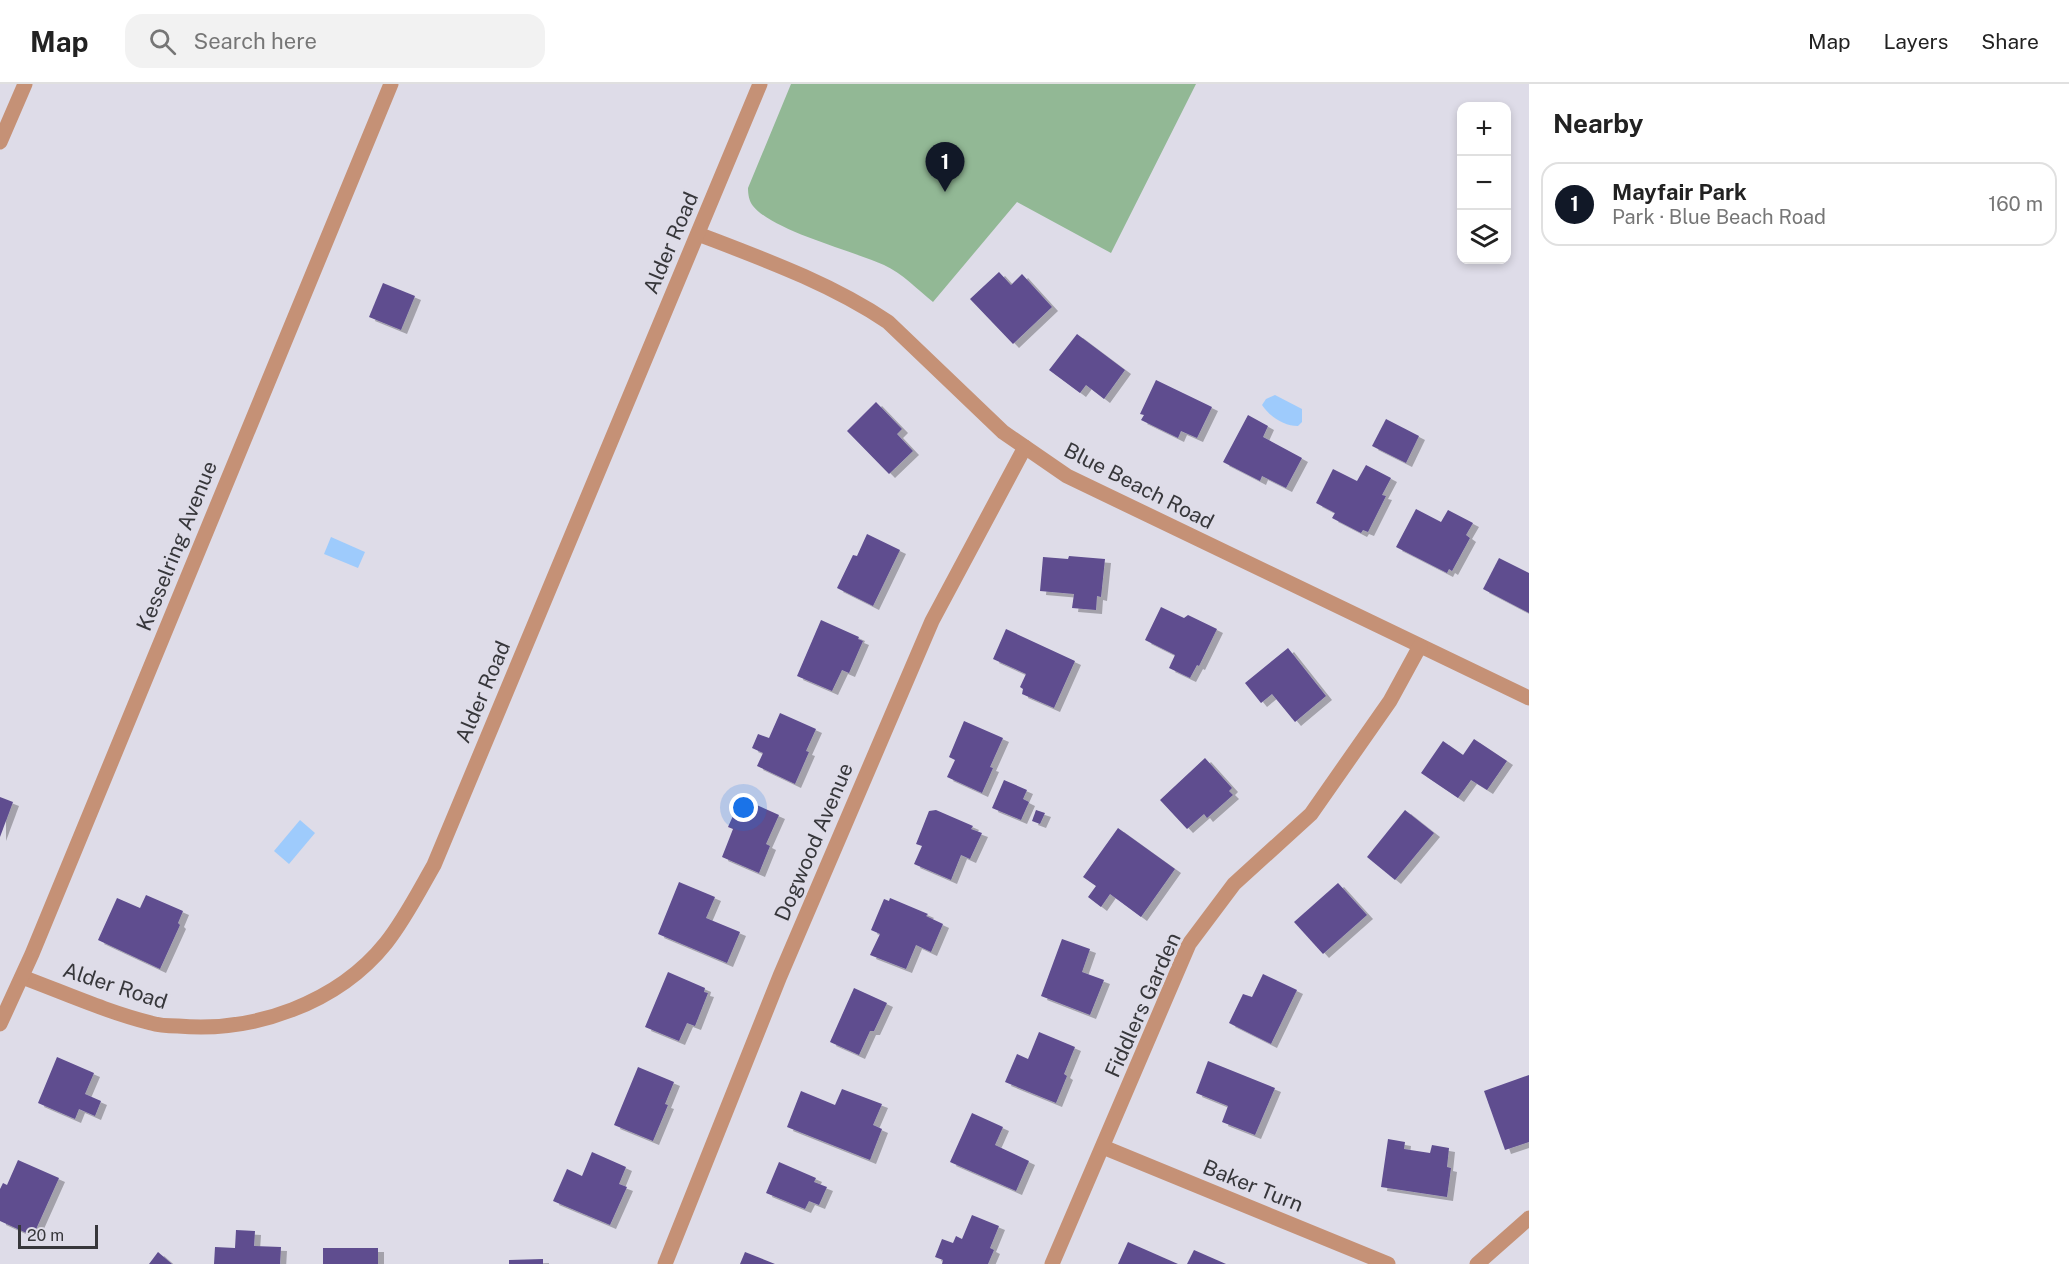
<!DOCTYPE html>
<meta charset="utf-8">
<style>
:root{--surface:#fff;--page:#f2f2f2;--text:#222;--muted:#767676;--line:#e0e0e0;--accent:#111827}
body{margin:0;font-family:"Public Sans",sans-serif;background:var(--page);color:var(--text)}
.controls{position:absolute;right:18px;top:18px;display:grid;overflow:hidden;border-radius:12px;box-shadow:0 3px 9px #0003}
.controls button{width:54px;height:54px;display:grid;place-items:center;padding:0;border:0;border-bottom:2px solid var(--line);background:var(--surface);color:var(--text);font:30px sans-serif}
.scale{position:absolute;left:18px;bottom:15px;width:80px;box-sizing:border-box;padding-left:6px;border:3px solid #37373b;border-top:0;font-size:16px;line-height:21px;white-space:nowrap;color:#37373b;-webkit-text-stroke:4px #dedce8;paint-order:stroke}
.you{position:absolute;left:744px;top:724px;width:21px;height:21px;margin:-15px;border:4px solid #fff;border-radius:50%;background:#1a73e8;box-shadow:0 0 0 9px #1a73e833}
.badge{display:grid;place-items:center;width:39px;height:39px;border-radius:50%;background:var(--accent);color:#fff;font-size:20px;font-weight:700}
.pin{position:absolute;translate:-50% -50px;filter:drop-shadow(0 2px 3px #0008)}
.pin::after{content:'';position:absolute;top:32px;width:21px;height:18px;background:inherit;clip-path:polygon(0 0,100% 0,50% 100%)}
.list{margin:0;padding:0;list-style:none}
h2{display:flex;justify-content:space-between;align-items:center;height:78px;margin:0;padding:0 24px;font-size:26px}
h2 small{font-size:20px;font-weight:400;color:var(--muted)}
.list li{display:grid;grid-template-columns:39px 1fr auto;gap:18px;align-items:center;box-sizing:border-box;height:84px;margin:0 12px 12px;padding:0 12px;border:2px solid var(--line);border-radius:18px}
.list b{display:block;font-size:22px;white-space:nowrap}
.list p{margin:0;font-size:20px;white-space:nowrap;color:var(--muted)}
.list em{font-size:20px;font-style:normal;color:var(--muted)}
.icon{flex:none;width:33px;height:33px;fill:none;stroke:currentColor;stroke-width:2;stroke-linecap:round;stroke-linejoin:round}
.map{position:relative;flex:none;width:1529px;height:1180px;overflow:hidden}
header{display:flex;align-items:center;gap:36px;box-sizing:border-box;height:84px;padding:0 30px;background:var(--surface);border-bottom:2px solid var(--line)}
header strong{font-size:28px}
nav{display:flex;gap:33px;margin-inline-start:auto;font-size:21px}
.search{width:420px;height:54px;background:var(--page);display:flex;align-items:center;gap:15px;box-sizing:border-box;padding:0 21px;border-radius:18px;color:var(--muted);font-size:22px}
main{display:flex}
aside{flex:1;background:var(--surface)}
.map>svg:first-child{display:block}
</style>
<header>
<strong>Map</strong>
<div class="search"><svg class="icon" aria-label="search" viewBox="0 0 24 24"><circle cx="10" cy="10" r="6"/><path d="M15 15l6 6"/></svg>Search here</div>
<nav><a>Map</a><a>Layers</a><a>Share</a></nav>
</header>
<main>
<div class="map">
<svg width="1529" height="1180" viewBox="0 0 1529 1180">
<defs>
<filter id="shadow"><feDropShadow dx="6" dy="4" stdDeviation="0" flood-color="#0004"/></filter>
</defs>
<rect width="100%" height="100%" fill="#dedce8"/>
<!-- green -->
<path fill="#92b895" d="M791 0H1196L1111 169 1017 118 933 218C918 206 902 189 884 181 853 167 773 147 753 122 749 117 748 110 748 104Z"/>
<!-- water -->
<g fill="#9ecbfc">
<path d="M1275 311 1302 325V338L1298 342C1284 342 1270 333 1262 321L1266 315Z"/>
<path d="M331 453 365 468 358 484 324 470Z"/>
<path d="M300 736 315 749 289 780 274 767Z"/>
</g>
<!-- building -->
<g fill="#5e4d8f" filter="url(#shadow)">
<path d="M999 188 1011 201 1022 190 1052 223 1013 260 970 215Z"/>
<path d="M383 199 415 212 401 246 369 233Z"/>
<path d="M1077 250 1125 286 1104 315 1086 301 1080 309 1049 286Z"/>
<path d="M1156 296 1212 323 1197 354 1181 347 1178 354 1141 336 1144 331 1140 330Z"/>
<path d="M876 318 902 345 897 350 913 367 889 390 847 347Z"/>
<path d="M1248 331 1268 342 1263 353 1302 374 1286 404 1262 392 1260 397 1223 378Z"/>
<path d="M1386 335 1419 352 1406 379 1372 362Z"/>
<path d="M1366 381 1391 394 1382 411 1386 412 1368 448 1363 446 1361 449 1332 434 1335 429 1316 419 1333 385 1357 397Z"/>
<path d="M1416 425 1441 438 1448 426 1473 439 1466 451 1470 454 1452 487 1449 485 1447 489 1396 463Z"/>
<path d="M867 450 900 466 873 522 837 504 853 471 857 472Z"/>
<path d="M1069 472 1105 475 1101 513 1097 512 1096 526 1072 524 1074 510 1040 507 1043 473 1068 475Z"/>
<path d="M1499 474 1529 489V529L1483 505Z"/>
<path d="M1161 523 1184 534 1188 531 1217 545 1199 582 1197 581 1190 594 1169 584 1175 571 1145 556Z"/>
<path d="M821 536 859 553 858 555 863 557 849 589 842 586 832 607 797 592Z"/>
<path d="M1006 545 1075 577 1054 624 1022 610 1023 605 1020 603 1026 590 993 575Z"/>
<path d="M1288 564 1326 612 1295 638 1272 610 1261 619 1245 599Z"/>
<path d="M780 629 816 645 806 667 809 668 795 700 757 682 763 669 752 664 758 650 769 654Z"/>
<path d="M964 637 1003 654 990 683 993 684 982 709 947 693 955 676 949 673Z"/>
<path d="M1474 655 1507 677 1487 706 1471 696 1458 714 1421 689 1443 657 1463 671Z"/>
<path d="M1205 674 1232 704 1229 707 1233 711 1207 734 1204 730 1187 745 1160 716Z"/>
<path d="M1004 696 1027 706 1023 715 1029 718 1021 736 992 724Z"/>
<path d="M0 713 13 718 0 753Z"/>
<path d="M741 714 779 731 766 760 770 762 759 789 722 773 733 745 728 743Z"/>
<path d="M936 726 973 742 971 745 982 749 970 775 961 771 951 796 914 780 922 762 916 760 929 727Z"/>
<path d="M1036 726 1045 729 1040 740 1032 737Z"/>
<path d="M1405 726 1434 749 1395 796 1367 773Z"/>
<path d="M1118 744 1175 785 1141 833 1110 810 1101 823 1088 813 1096 802 1083 793Z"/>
<path d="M679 798 715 813 706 834 740 848 727 879 658 850Z"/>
<path d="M1338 799 1367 831 1323 870 1294 838Z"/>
<path d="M146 811 183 827 178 839 180 841 160 885 98 856 117 814 140 824Z"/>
<path d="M890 814 928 830 926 832 943 840 931 868 916 861 906 885 870 871 880 850 871 846 884 815 889 817Z"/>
<path d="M1062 855 1090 865 1082 888 1104 896 1090 931 1041 912Z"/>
<path d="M668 888 705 904 704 908 708 909 695 942 687 939 679 957 645 943Z"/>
<path d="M1263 890 1297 906 1271 960 1229 939 1243 910 1252 913Z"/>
<path d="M854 904 887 919 874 947H870L859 971 830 958Z"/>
<path d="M1039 948 1075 963 1064 990 1067 992 1056 1019 1005 998 1017 970 1028 975Z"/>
<path d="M57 973 94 989 85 1010 101 1017 95 1032 79 1025 75 1035 38 1019Z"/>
<path d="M1208 977 1275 1004 1255 1051 1222 1038 1228 1022 1196 1009Z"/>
<path d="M638 983 674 998 665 1020 668 1021 653 1057 614 1041Z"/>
<path d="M1529 991V1058L1505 1066 1484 1007Z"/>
<path d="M842 1005 882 1020 873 1041 882 1045 870 1076 787 1043 801 1007 835 1021Z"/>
<path d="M972 1029 1003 1043 995 1061 1029 1077 1016 1107 950 1078Z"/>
<path d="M1388 1055 1405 1058 1404 1065 1430 1069 1432 1061 1449 1064 1447 1083 1451 1084 1447 1113 1381 1103Z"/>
<path d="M592 1068 626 1083 619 1100 627 1103 610 1141 553 1117 567 1085 582 1092Z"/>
<path d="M18 1076 59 1094 33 1152 0 1137V1105L3 1099 7 1101Z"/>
<path d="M779 1078 816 1094 814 1098 827 1103 819 1121 809 1117 805 1125 766 1109Z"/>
<path d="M972 1131 999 1142 990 1164 994 1166 988 1180H942L943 1176 935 1173 942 1155 953 1159 956 1152 962 1155Z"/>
<path d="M236 1146 255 1147 254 1162 281 1163 280 1180H214L215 1163 235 1164Z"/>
<path d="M1128 1158 1178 1180H1118Z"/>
<rect x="323" y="1164" width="55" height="16"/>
<path d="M1194 1166 1226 1180H1187Z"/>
<path d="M158 1168 172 1180H149Z"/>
<path d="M745 1168 775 1180H740Z"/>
<path d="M543 1175V1180H509V1176Z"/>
</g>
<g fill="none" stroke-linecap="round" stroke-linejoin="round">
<!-- minor -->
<g stroke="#c59176" stroke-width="15">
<path d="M0 58 25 0"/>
<path d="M698 150C763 175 830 199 888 238L1003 348 1067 392 1529 614"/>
<path d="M22 893C65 909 107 928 151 939 160 942 169 942 178 942 254 949 338 919 386 859 405 835 419 807 434 781L760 0"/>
<path d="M0 940 32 870 391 0"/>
<path d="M1103 1063 1388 1180"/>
<path d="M665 1180 780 892 932 537 1025 363"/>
<path d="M1052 1180 1189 860 1234 800 1311 730 1390 617 1420 562"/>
<path d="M1477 1180 1529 1134"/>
</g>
</g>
<g text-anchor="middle" stroke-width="6" stroke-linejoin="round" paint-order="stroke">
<!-- street labels -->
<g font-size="21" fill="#37373b" stroke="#dedce8">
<text transform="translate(671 159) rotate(-67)" y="7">Alder Road</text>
<text transform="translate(1139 402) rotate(27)" y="7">Blue Beach Road</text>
<text transform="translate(177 462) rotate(-68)" y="7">Kesselring Avenue</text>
<text transform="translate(483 608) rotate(-67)" y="7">Alder Road</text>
<text transform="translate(814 758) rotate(-67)" y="7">Dogwood Avenue</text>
<text transform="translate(115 902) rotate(18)" y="7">Alder Road</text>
<text transform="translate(1143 921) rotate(-66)" y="7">Fiddlers Garden</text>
<text transform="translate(1253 1102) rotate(22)" y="7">Baker Turn</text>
</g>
</g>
</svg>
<div class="controls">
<button>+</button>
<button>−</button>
<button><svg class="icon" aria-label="layers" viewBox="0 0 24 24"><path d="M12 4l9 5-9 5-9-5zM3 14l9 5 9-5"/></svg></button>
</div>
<div class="scale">20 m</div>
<div class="you"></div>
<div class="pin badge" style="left:945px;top:108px">1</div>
</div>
<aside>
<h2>Nearby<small></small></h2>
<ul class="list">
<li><span class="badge">1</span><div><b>Mayfair Park</b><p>Park · Blue Beach Road</p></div><em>160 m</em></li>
</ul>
</aside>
</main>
